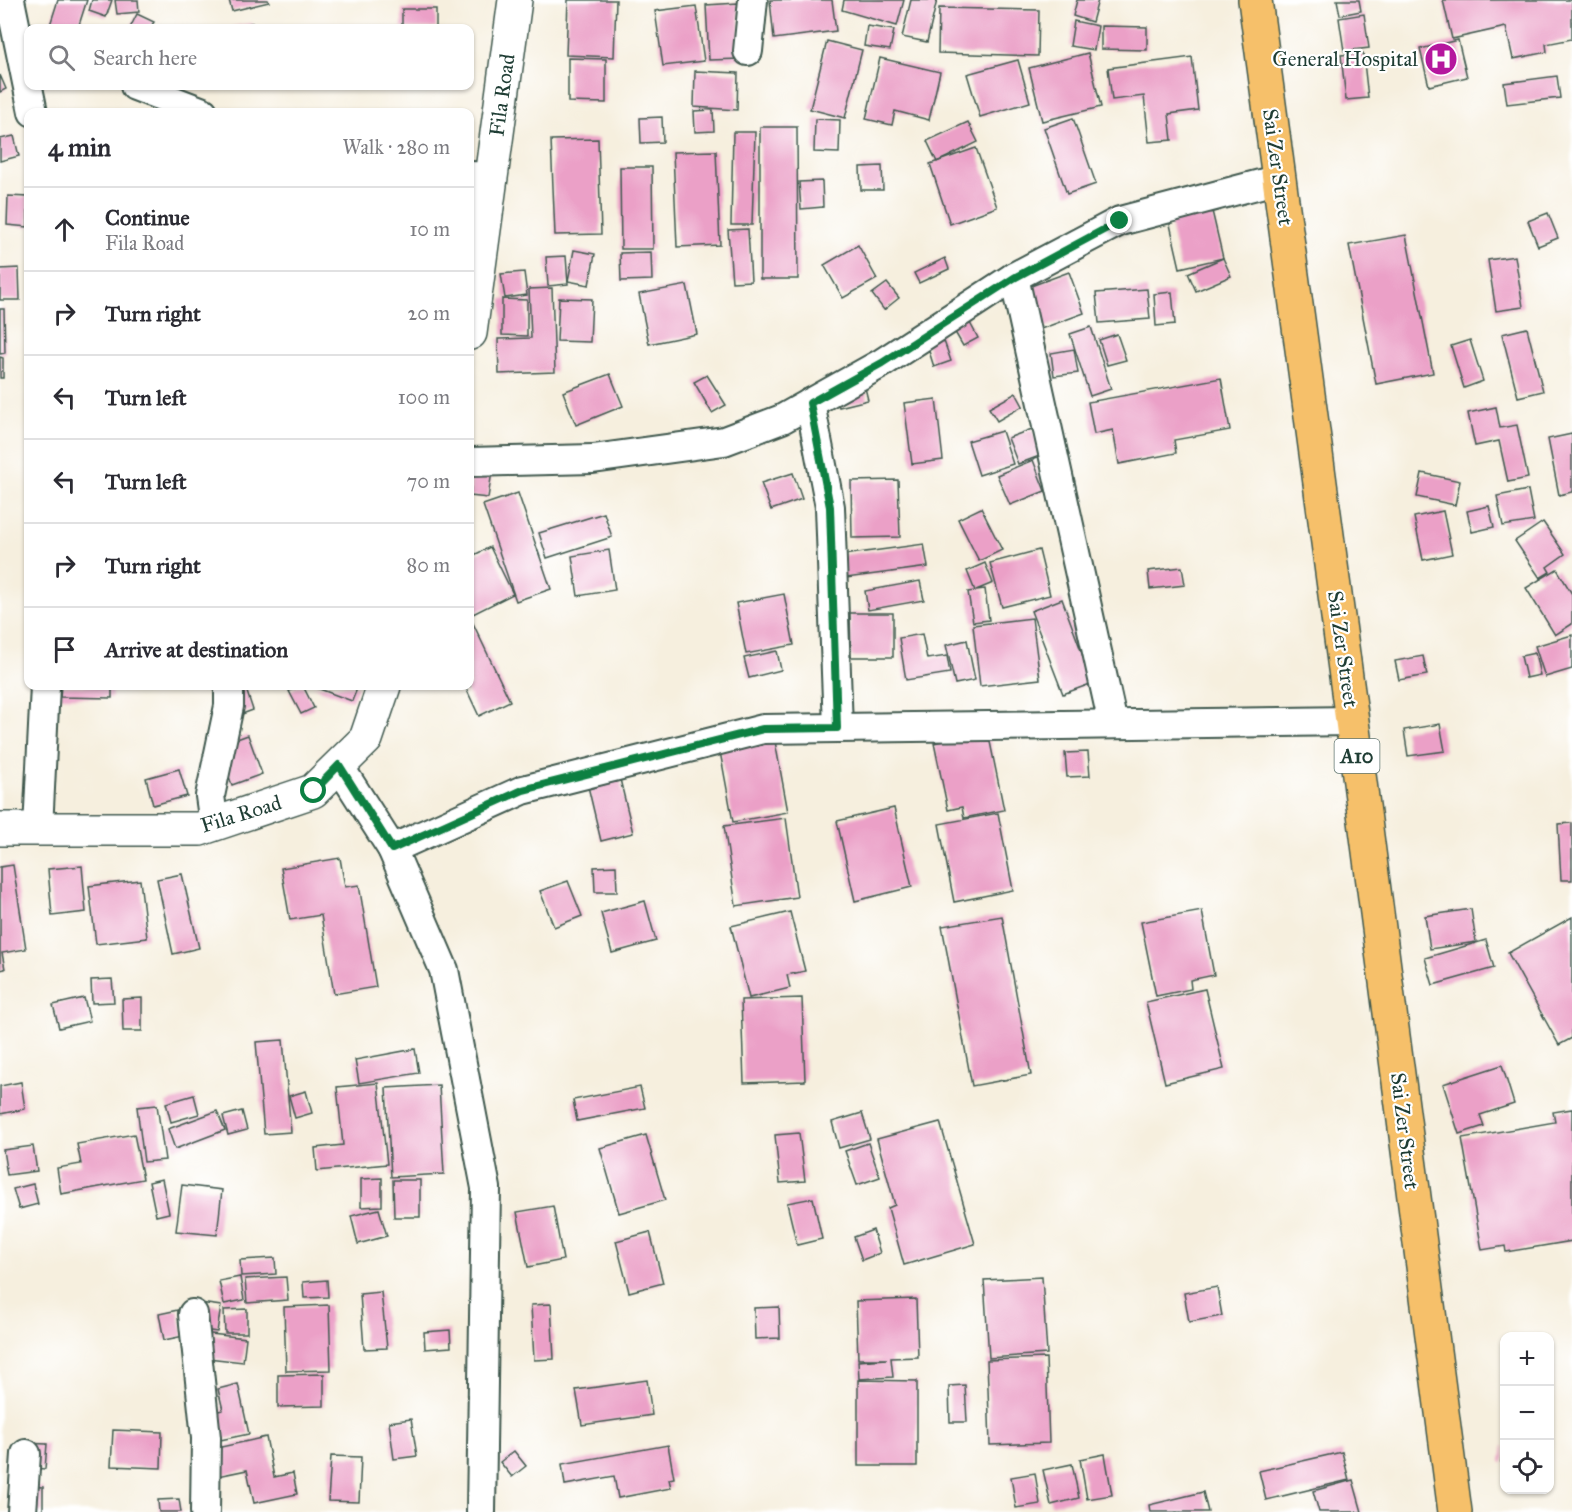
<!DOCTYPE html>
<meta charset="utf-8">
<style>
:root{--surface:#fff;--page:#f7f7f7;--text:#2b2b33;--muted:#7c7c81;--line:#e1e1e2}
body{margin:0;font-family:"IM FELL Great Primer",serif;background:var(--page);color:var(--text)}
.controls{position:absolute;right:18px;bottom:18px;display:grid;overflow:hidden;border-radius:12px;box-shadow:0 2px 4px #0004}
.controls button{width:54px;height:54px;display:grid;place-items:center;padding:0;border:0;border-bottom:2px solid var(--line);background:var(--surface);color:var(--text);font:30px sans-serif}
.stop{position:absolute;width:18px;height:18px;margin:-14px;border:4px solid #0b8043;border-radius:50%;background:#fff}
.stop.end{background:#0b8043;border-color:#fff;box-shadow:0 2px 6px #0008}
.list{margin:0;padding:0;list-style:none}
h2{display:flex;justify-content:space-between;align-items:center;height:78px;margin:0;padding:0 24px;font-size:26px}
h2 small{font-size:20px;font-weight:400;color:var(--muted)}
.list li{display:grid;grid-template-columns:39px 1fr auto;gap:18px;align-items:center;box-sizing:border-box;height:84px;padding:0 24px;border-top:2px solid var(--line)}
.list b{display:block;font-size:22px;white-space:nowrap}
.list p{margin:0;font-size:20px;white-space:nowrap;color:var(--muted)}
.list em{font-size:20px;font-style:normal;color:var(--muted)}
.icon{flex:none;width:33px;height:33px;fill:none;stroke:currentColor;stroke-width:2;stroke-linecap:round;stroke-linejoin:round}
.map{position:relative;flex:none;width:1572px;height:1512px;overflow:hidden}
.search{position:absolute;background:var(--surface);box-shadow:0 2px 4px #0004;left:24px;top:24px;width:450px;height:66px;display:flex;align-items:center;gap:15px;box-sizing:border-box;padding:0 21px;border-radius:12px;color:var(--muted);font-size:22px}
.panel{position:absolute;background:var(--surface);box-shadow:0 2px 4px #0004;left:24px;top:108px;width:450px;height:582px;border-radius:12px}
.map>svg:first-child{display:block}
</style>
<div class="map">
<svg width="1572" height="1512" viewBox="0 0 1572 1512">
<rect width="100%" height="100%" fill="#fff"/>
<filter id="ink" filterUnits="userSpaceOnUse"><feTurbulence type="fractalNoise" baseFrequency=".0167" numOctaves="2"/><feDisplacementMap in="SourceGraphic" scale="12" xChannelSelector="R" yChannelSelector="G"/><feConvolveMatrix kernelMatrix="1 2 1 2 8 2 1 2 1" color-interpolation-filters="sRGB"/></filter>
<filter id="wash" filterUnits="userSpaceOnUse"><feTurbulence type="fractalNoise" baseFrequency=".008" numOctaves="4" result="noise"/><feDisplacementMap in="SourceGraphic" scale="24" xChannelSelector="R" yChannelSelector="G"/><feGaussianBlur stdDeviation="1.35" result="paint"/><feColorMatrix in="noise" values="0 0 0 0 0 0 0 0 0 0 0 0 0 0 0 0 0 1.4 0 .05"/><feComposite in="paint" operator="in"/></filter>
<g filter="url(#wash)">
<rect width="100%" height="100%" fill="#f6efde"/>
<g id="blocks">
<!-- building -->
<g fill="#eba0c7">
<path d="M58 0H87L78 28H60L50 25Z"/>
<path d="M92 0H112L106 17 89 11Z"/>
<path d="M115 0H138L139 12 117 14Z"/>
<path d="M229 0H268L269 2 232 11Z"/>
<path d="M568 0H616L614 57 566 55Z"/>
<path d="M770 0H832L836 31 774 39Z"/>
<path d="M844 0H904L897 26 842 10Z"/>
<path d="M911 0H937L927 42 902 37Z"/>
<path d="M1077 0H1098L1092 22 1073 16Z"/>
<path d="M1337 0H1359L1361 11 1340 15Z"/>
<path d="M1443 0H1572V39L1546 44 1547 52 1513 59 1506 27 1452 39Z"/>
<path d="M738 3 741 59 709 60 706 5Z"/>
<path d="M696 6 704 61 663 66 655 11Z"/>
<path d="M939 8 1039 10 1038 56 938 53Z"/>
<rect x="402" y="9" width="34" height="19"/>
<path d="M137 14 154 22 150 28H130Z"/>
<path d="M1364 14 1369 48 1344 51 1339 18Z"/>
<path d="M1074 21 1098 26 1094 50 1070 46Z"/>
<path d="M252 23 253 28H232V27Z"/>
<path d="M867 26 894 30 890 50 864 46Z"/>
<path d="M1101 26 1147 27V50L1101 49Z"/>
<path d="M1458 40 1467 77 1429 86 1420 49Z"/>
<path d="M827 41 862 50 845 118 810 109Z"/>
<path d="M1088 53 1101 107 1042 121 1029 68Z"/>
<path d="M1363 53 1368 98 1346 100 1341 55Z"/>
<path d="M1192 57 1198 110 1169 114 1172 140 1149 142 1144 96 1112 100 1108 68Z"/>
<path d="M568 58 606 59V103L568 102Z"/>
<path d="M880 58 940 72 929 120 895 111 892 125 866 119Z"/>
<path d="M1018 60 1030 102 980 117 967 74Z"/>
<path d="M695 71 738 73 737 110 694 107Z"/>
<path d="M0 75 6 89 0 92Z"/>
<path d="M1557 76 1560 98 1507 104 1504 83Z"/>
<path d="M713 110 714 131 695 132 694 111Z"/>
<path d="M662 117 663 142 641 143 640 118Z"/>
<path d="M1073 118 1096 184 1067 194 1044 128Z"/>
<path d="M815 119 840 120 839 153 814 152Z"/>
<path d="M968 122 978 142 937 162 927 141Z"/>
<path d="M760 127H797L798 279H760Z"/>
<path d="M733 132H755L752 225H731Z"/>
<path d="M14 136 19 156 0 161V139Z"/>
<path d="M598 139 601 234 555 235 551 140Z"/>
<path d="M976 148 997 207 950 224 930 164Z"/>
<path d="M716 151 720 245 677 247 673 152Z"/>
<path d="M882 166 883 190H861L860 167Z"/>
<path d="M620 167H652L653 249H621Z"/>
<path d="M822 181 823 207 801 209 799 182Z"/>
<path d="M8 196 28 197V227L7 225Z"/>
<path d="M1209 198 1223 258 1180 268 1166 207Z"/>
<path d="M1548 213 1558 238 1538 246 1528 221Z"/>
<path d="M748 229 751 281 732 282 728 230Z"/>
<path d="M1406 235 1433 373 1376 384 1349 245Z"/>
<path d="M858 245 877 279 843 298 824 265Z"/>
<path d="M574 250 595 254 589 285 568 281Z"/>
<path d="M651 252 652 280 621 281 620 253Z"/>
<path d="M566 256 568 284 548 286 546 257Z"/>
<path d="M1515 256 1523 307 1496 311 1488 260Z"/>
<path d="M945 258 949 269 919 283 914 273Z"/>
<path d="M1223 258 1231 276 1196 291 1188 273Z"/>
<path d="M19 268 20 300H0V269Z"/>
<path d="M524 272 527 295 505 298 501 274Z"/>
<path d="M1069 272 1084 313 1038 330 1023 289Z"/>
<path d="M887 283 899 298 884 310 872 294Z"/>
<path d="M687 285 697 334 649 344 639 294Z"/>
<path d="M552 288 555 372 499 374 498 339 531 338 529 289Z"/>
<path d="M1147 289 1150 319 1099 323 1096 293Z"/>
<path d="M1172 292 1175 324 1156 326 1154 294Z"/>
<path d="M559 298 592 299 590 342 557 341Z"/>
<path d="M502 299 527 300V336L502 335Z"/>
<path d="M961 306 978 338 963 346 945 315Z"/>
<path d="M0 309H4L5 353 0 354Z"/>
<path d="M938 324 951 361 934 367 922 329Z"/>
<path d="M1091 327 1111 389 1090 396 1070 334Z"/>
<path d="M1527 328 1543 391 1518 397 1502 334Z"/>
<path d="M1117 334 1126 360 1107 365 1099 340Z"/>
<path d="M1470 340 1483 381 1464 388 1451 346Z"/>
<path d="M1074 349 1078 373 1054 376 1051 353Z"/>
<path d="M0 357 3 358V378H0Z"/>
<path d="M861 371 868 400 839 407 831 378Z"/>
<path d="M610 374 623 406 576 425 563 392Z"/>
<path d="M707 375 726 405 712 413 694 382Z"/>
<path d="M1221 378 1230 430 1174 440 1176 453 1119 464 1113 430 1094 434 1088 402Z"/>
<path d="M1016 393 1023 406 997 421 989 408Z"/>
<path d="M936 399 943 460 912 464 904 403Z"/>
<path d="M1496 407 1500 428 1517 425 1528 478 1508 482 1499 441 1475 446 1468 413Z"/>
<path d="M1032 429 1042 455 1018 464 1008 438Z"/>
<path d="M1002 431 1013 464 979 475 968 441Z"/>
<path d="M1572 434V492L1559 495 1548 439Z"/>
<path d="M473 455 494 458 488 498 470 496Z"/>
<path d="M1033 460 1045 491 1010 505 997 475Z"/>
<path d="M793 473 802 499 771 510 761 483Z"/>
<path d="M1422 473 1460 481 1455 505 1417 497Z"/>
<path d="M898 480 900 537 852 538 851 481Z"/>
<path d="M1528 490 1534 521 1503 526 1497 496Z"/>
<path d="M518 493 551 589 516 601 483 505Z"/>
<path d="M1489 506 1494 527 1472 532 1467 511Z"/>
<path d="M981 508 1002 550 979 561 958 519Z"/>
<path d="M1443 511 1452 554 1423 560 1414 517Z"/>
<path d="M604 513 612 537 547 558 539 533Z"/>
<path d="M1543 522 1565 554 1547 567 1550 572 1540 578 1515 541Z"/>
<path d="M924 544 928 567 839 579 836 556Z"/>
<path d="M490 547 513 594 473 614 470 607V557Z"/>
<path d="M609 550 615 590 578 596 572 556Z"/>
<path d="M1039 550 1050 595 1002 607 990 563Z"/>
<path d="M985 563 993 583 976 590 985 589 989 620 973 622 968 592 975 591 967 571Z"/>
<path d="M1182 567 1185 585 1150 589 1148 571Z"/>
<path d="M1557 569 1572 594V624L1555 635 1526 588Z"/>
<path d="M920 581 924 600 868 610 865 591Z"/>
<path d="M784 594 794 645 746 654 736 603Z"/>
<path d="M1062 599 1093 683 1063 694 1031 611Z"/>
<path d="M850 613H893V657H851Z"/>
<path d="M470 617 510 701 479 716 465 686H470Z"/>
<path d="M1032 618 1040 679 980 686 973 625Z"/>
<path d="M922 634 927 659 947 656 950 673 906 680 899 638Z"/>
<path d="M1572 635V669L1545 677 1535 646Z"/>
<path d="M967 640 975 680 955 684 946 645Z"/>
<path d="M777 651 781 670 749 678 744 658Z"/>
<path d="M1535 653 1540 675 1526 678 1521 656Z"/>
<path d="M1423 656 1427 675 1399 680 1395 661Z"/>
<path d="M61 686H112V698L60 697Z"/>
<path d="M223 686H245L253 710 234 717Z"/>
<path d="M300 686H303L314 708 301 714 289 691Z"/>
<path d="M315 686H358L352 701 314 687Z"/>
<path d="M1440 724 1445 751 1408 756 1404 730Z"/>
<path d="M988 732 1004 810 964 818 962 807 948 810 934 743Z"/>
<path d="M248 735 262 774 232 785 218 746Z"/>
<path d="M774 736 788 812 733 822 719 746Z"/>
<path d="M1088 752 1090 776 1067 777 1065 753Z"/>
<path d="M179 769 187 796 153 805 146 778Z"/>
<path d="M619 775 633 833 601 841 587 782Z"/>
<path d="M894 808 912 887 855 901 837 821Z"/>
<path d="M998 813 1013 890 954 902 939 824Z"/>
<path d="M786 818 797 897 736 906 724 826Z"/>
<path d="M1572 823V880H1561L1558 824Z"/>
<path d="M340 858 345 887 359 885 376 987 334 994 321 915 290 920 281 868Z"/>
<path d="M13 865 26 949 2 953 5 969 0 970V867Z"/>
<path d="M82 866 86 912 52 916 48 869Z"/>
<path d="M616 866 617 892H595L594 867Z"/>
<path d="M182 874 199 948 173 954 157 879Z"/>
<path d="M140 880 147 938 96 944 89 886Z"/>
<path d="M568 881 582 916 554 927 540 891Z"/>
<path d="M645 901 656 941 612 953 601 913Z"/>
<path d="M1471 909 1476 942 1430 949 1425 916Z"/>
<path d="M1202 911 1214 975 1190 980 1191 989 1156 996 1141 922Z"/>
<path d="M790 912 805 971 787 975 790 988 749 998 731 926Z"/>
<path d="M1002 916 1031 1075 972 1086 942 926Z"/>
<path d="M1572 917V1038L1559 1045 1508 953Z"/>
<path d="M1486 940 1494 968 1433 985 1425 958Z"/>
<path d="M112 979 114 1002 92 1003 91 980Z"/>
<path d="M1205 989 1224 1069 1165 1083 1146 1002Z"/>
<path d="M84 998 90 1021 59 1028 53 1005Z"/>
<path d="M142 998V1031H123L122 999Z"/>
<path d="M802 998 805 1081 744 1083 741 1000Z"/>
<path d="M283 1040 291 1132 264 1134 256 1042Z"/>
<path d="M415 1049 419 1073 359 1083 355 1060Z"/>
<path d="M1502 1065 1514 1104 1480 1115 1484 1126 1459 1134 1443 1084Z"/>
<path d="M21 1082 25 1109 0 1114V1086Z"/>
<path d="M378 1083 387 1164 317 1171 315 1148 343 1145 337 1087Z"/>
<path d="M439 1085 444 1174 391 1177 386 1088Z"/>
<path d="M640 1087 645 1108 577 1121 573 1100Z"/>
<path d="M306 1091 312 1113 295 1118 289 1096Z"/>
<path d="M194 1095 199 1114 171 1122 166 1103Z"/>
<path d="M157 1105 165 1160 144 1162 137 1107Z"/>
<path d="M1572 1109V1241L1506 1252 1505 1246 1482 1250 1462 1138 1555 1122 1553 1112Z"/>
<path d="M217 1111 225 1130 175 1149 168 1129Z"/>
<path d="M242 1111 247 1130 228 1135 223 1116Z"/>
<path d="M862 1113 870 1139 839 1148 832 1122Z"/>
<path d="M940 1122 975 1244 904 1265 888 1208 895 1205 877 1139Z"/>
<path d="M799 1133 805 1181 780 1183 775 1135Z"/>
<path d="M134 1134 143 1179 61 1194 57 1168 81 1164 77 1144Z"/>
<path d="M646 1135 665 1200 619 1213 600 1148Z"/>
<path d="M868 1143 880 1177 857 1185 845 1151Z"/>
<path d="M33 1146 37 1171 7 1175 3 1150Z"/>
<path d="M382 1178V1206L361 1207V1179Z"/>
<path d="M162 1179 169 1213 156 1216 149 1182Z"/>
<path d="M393 1180H420V1217H394Z"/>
<path d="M33 1184 38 1204 19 1209 13 1189Z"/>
<path d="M182 1185 222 1190 217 1235 176 1231Z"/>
<path d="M813 1198 822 1239 797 1245 787 1203Z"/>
<path d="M553 1206 563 1260 528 1267 517 1212Z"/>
<path d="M379 1209 387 1236 358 1244 351 1216Z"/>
<path d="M873 1230 880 1253 862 1260 854 1237Z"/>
<path d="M650 1232 663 1283 629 1292 616 1241Z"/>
<path d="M275 1258 276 1274 241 1276 240 1260Z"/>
<path d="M240 1277 244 1300 224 1304 219 1281Z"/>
<path d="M286 1277 288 1300 247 1303 245 1279Z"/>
<path d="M1042 1277 1047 1354 989 1358 984 1280Z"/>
<path d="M327 1280 328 1297 304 1298 303 1282Z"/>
<path d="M1217 1287 1222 1316 1189 1322 1184 1293Z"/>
<path d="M381 1292 387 1348 364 1349 360 1294Z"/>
<path d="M916 1299 918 1357 891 1358 893 1377 859 1379 858 1361 887 1359H858L856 1301Z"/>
<path d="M200 1303 221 1306 217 1332 197 1329Z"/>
<path d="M551 1304 554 1359 534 1360 531 1305Z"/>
<path d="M329 1305 331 1370 286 1371 284 1307Z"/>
<path d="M779 1307 780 1338 755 1339 754 1308Z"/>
<path d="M247 1309V1333H225L224 1310Z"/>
<path d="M178 1310 184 1336 164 1340 159 1314Z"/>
<path d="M450 1330 451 1347 425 1349 424 1332Z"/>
<path d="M202 1333 246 1338 243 1362 199 1357Z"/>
<path d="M1046 1358 1049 1443 990 1445 987 1360Z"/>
<path d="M324 1374V1406L278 1407V1375Z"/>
<path d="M647 1380 652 1415 582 1425 576 1390Z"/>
<path d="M858 1380 917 1381V1466H858Z"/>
<path d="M238 1384 249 1434 206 1443 200 1415 223 1410 218 1389Z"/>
<path d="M965 1385 967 1422H950L949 1386Z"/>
<path d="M411 1419 417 1456 394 1459 389 1422Z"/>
<path d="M113 1430 162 1432 161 1468 111 1466Z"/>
<path d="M266 1437 274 1477 293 1473 297 1494 254 1503 247 1470 208 1478 203 1451Z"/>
<path d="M22 1443 47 1444 45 1469 21 1467Z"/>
<path d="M668 1445 674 1478 669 1479 671 1488 618 1498 614 1476 565 1485 562 1464Z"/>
<path d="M1503 1446H1504V1463L1501 1462Z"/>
<path d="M514 1451 526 1466 512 1477 500 1462Z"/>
<path d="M1342 1452 1349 1480 1266 1500 1259 1471Z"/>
<path d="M1105 1454 1112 1495 1087 1499 1080 1459Z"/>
<path d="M331 1456 361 1457 359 1502 328 1501Z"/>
<path d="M1072 1464 1079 1498 1051 1505 1043 1470Z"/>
<path d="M1035 1473 1040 1504 1016 1508 1011 1477Z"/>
<path d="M1353 1480 1362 1512H1319L1313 1491Z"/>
<path d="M18 1486 43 1487V1512H17Z"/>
<path d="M1203 1492 1208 1512H1150L1149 1505Z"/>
<path d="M179 1499 181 1512H159L158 1500Z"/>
</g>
</g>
</g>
<g filter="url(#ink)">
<use href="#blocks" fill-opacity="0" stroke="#3f584e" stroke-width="1.5"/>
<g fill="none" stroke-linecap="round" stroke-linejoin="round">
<!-- minor casing -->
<g stroke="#3f584e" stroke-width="32">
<g id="minor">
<path d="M10 0 33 112"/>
<path d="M748 51 753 0"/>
<path d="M135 86 203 112"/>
<path d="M470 176 491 177"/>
<path d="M810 403 830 507 838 728"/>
<path d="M470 462 593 459 724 441 782 419 882 363 1014 277"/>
<path d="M1113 724 1014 277 1120 221 1279 179"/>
<path d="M339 766 392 849 444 970 486 1188 481 1512"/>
<path d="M214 824 210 796 229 706V686"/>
<path d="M38 829 45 686"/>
<path d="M392 849 523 790 763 729 1352 721"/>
<path d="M193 1314 206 1438 205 1512"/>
<path d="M22 1512 26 1454"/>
</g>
</g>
<!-- tertiary casing -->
<g stroke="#3f584e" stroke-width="36">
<g id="tertiary">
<path d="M470 333 515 0"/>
<path d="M0 829H200L313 791 366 739 384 686"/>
</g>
</g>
<!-- trunk casing -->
<g stroke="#3f584e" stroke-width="36">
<path id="trunk" d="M1255 0 1352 721 1455 1512"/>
</g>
<!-- minor -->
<use href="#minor" stroke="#fff" stroke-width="28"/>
<!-- tertiary -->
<use href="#tertiary" stroke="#fff" stroke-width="33"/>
<!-- trunk -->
<use href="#trunk" stroke="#f6c06b" stroke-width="33"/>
</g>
</g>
<g fill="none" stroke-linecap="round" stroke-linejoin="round" filter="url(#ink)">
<!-- route -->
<path stroke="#0b8043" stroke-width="8" d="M314 791 339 765 392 849 523 790 763 729 837 728 830 507 810 403 882 363 1014 278 1120 221"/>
</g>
<!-- icons -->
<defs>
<g id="hospital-disc" transform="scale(1.725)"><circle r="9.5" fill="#b5179e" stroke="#fff"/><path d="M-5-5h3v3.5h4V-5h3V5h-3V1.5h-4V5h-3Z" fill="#fff"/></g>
</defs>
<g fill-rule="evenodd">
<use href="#hospital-disc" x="1441" y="59"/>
</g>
<g text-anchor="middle" stroke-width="4.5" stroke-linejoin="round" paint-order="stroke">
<!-- shield labels -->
<rect fill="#fff" stroke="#627771" stroke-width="1.5" x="1334.5" y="739" width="45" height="34" rx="4.5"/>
<g font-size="20" font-weight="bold" fill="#1f3d34">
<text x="1357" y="763">A10</text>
</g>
<!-- poi labels -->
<g font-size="21" fill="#1f3d34" stroke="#fff" text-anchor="end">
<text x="1418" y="66">General Hospital</text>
</g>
<!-- street labels -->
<g font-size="21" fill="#1f3d34" stroke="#fff">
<text transform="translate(502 95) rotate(-82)" y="7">Fila Road</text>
<text transform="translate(1278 167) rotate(82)" y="7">Sai Zer Street</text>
<text transform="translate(1343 649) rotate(82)" y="7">Sai Zer Street</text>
<text transform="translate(241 814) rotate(-17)" y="7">Fila Road</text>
<text transform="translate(1405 1131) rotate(83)" y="7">Sai Zer Street</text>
</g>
</g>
</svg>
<div class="controls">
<button>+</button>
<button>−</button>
<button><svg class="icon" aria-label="locate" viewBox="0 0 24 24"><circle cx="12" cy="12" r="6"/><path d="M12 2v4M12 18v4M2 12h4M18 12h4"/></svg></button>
</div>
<div class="stop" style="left:314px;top:791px"></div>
<div class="stop end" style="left:1120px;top:221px"></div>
<div class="search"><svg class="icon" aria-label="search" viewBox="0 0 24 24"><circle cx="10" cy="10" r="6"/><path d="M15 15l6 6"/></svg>Search here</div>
<section class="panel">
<h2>4 min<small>Walk · 280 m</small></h2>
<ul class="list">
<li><svg class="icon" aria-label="ahead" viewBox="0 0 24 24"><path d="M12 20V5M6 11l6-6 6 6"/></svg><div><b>Continue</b><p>Fila Road</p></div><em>10 m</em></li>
<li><svg class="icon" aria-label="right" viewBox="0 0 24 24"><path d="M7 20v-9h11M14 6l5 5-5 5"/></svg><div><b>Turn right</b></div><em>20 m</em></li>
<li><svg class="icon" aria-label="left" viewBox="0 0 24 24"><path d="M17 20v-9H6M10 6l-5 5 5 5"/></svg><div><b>Turn left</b></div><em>100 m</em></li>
<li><svg class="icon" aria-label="left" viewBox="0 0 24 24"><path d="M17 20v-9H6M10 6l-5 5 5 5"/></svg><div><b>Turn left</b></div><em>70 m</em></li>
<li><svg class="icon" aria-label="right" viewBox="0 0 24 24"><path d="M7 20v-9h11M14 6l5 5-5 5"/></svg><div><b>Turn right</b></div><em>80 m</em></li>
<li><svg class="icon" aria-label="arrive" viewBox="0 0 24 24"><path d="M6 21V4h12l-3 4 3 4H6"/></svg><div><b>Arrive at destination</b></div></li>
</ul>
</section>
</div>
